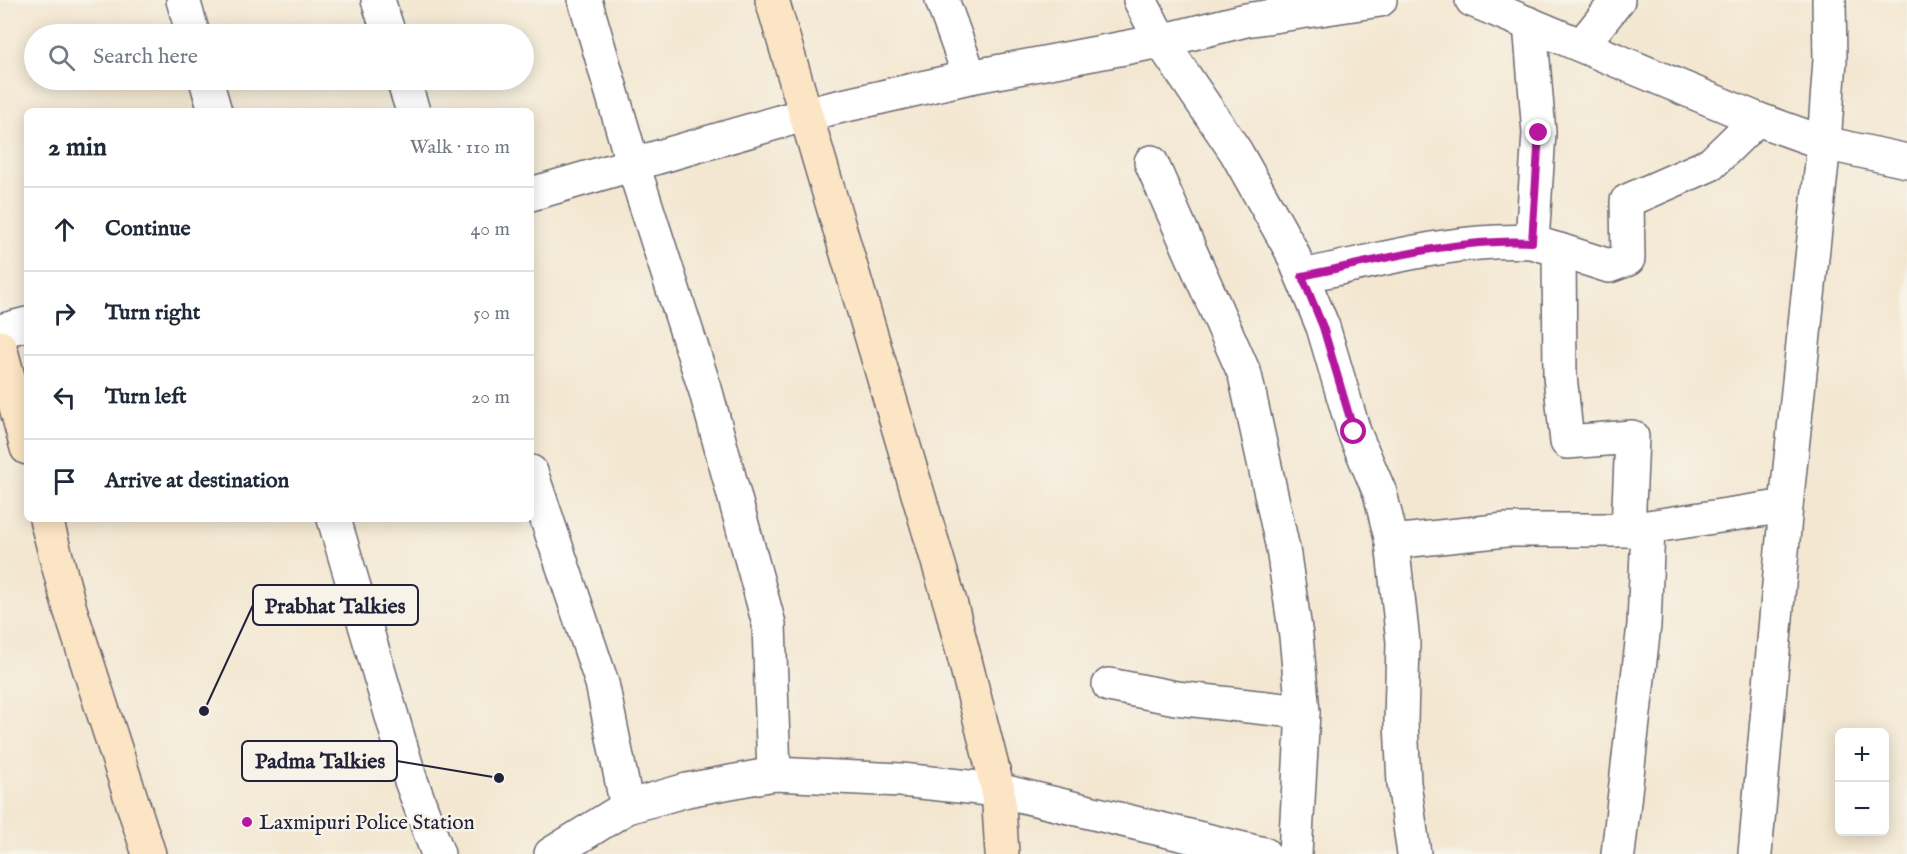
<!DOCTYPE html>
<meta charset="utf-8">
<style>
:root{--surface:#fff;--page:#f2f2f3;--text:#1f2937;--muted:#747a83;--line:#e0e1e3}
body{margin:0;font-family:"IM FELL English",serif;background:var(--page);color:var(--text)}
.controls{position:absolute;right:18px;bottom:18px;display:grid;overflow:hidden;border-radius:9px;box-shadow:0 3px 15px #0003}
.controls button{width:54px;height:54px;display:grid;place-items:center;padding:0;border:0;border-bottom:2px solid var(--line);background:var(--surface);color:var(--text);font:30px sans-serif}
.stop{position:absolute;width:18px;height:18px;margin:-14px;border:4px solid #b5179e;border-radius:50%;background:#fff}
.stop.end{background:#b5179e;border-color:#fff;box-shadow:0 2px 6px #0008}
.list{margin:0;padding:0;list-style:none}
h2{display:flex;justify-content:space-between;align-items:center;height:78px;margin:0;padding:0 24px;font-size:26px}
h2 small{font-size:20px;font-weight:400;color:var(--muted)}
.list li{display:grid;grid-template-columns:39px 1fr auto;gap:18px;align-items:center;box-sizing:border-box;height:84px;padding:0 24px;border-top:2px solid var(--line)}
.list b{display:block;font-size:22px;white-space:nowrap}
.list em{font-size:20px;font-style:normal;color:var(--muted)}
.icon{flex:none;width:33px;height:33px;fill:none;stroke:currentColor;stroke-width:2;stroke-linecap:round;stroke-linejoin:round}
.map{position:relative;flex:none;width:1907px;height:854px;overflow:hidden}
.search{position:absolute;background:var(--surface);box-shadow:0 3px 15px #0003;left:24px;top:24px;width:510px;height:66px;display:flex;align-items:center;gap:15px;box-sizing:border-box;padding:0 21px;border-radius:33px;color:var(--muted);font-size:22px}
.panel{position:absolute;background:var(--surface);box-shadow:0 3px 15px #0003;left:24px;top:108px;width:510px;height:414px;border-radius:9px}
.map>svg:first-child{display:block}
</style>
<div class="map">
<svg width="1907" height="854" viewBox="0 0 1907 854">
<rect width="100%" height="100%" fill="#f7f3e8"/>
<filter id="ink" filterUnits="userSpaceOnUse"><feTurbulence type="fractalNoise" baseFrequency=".0167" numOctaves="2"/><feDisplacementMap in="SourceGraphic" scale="12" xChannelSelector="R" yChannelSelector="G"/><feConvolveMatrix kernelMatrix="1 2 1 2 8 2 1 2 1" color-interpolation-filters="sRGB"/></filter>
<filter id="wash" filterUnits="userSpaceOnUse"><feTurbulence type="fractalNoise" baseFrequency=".008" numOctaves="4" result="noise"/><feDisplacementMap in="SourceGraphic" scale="24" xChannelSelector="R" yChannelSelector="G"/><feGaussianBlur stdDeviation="1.35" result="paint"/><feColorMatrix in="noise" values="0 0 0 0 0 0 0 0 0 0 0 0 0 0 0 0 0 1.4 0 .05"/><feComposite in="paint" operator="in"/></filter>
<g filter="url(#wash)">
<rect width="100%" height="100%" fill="#f3e7d1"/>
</g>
<g filter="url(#ink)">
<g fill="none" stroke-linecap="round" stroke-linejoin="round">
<!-- street casing -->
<g stroke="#6b6770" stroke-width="36">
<g id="street">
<path d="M183 0 193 34"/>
<path d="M378 0 389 34"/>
<path d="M585 0 633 165 706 392 769 624 774 774"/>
<path d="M942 0 970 77"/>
<path d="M1140 0 1161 41 1236 152 1291 250 1323 327 1354 432 1380 493 1392 542 1403 642 1401 722 1404 783 1414 854"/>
<path d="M1472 0 1757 119 1824 143 1907 161"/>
<path d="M1530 24 1539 133 1532 242 1559 250 1560 376 1567 442 1632 437 1628 530"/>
<path d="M1582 45 1618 0"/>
<path d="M206 80 215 111"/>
<path d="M403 80 413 111"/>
<path d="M1151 162 1245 375 1283 549 1296 636 1303 712 1295 854"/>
<path d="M531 194 807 114 970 77 1161 41 1246 20 1380 0"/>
<path d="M1559 250 1609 266 1628 259 1627 201 1711 164 1757 119"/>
<path d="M1302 276C1377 261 1454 238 1532 242"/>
<path d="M0 331 27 324"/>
<path d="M531 472 602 683 627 807 551 854"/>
<path d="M334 519 410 778 438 854"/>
<path d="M1392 542 1506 530H1628L1786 506"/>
<path d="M1109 685 1176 698 1303 712"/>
<path d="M627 807 687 790 774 774 901 780 998 790 1264 854"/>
<path d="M1618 854 1644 625 1648 528"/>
<path d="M1755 854 1786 506 1824 143 1830 60 1829 0"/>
</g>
</g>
<!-- secondary casing -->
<g stroke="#6b6770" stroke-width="36">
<g id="secondary">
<path d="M772 0 952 609 998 790 1002 854"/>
<path d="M0 347 27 448"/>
<path d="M46 519 70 609 149 854"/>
</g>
</g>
<!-- street -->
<use href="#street" stroke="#fff" stroke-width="33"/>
<!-- secondary -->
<use href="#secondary" stroke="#fce5c4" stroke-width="33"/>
</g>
</g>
<g fill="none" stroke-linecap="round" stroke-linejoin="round" filter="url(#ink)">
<!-- route -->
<path stroke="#b5179e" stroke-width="8" d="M1354 432 1323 327 1302 276C1377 261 1454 238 1532 242L1539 133"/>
</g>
<!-- markers -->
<circle fill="#b5179e" stroke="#f7f3e8" stroke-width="2" cx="247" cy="822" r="6"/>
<g text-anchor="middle" stroke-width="5" stroke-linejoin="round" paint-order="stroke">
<!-- poi labels -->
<g font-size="21" fill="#22223b" stroke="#f7f3e8" text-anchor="start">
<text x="259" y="829">Laxmipuri Police Station</text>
</g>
</g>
<!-- callouts -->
<path fill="none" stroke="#22223b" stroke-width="2" d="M204 711L253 605M499 778L397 761"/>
<g fill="#22223b" stroke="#f7f3e8" stroke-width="2">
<circle cx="204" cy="711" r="6"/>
<circle cx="499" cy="778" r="6"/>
</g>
<g fill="#f7f3e8" stroke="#22223b" stroke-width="2">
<rect x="253" y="585" width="165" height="40" rx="6"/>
<rect x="242" y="741" width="155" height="40" rx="6"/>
</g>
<g font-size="22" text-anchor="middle" font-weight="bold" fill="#22223b">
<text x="335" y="613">Prabhat Talkies</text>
<text x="320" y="768">Padma Talkies</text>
</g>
</svg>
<div class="controls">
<button>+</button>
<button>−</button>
</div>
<div class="stop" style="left:1354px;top:432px"></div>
<div class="stop end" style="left:1539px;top:133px"></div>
<div class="search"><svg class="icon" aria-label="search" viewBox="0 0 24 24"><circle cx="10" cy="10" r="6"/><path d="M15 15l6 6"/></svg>Search here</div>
<section class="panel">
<h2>2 min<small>Walk · 110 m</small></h2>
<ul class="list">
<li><svg class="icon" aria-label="ahead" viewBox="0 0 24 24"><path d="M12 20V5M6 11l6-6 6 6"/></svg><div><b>Continue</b></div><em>40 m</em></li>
<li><svg class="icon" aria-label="right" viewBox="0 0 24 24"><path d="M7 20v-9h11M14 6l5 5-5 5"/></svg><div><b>Turn right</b></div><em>50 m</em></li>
<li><svg class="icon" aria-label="left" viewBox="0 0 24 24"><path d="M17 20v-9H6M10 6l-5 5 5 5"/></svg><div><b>Turn left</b></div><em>20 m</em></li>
<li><svg class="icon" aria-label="arrive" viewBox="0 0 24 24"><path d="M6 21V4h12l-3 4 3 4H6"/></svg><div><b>Arrive at destination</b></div></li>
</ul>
</section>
</div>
